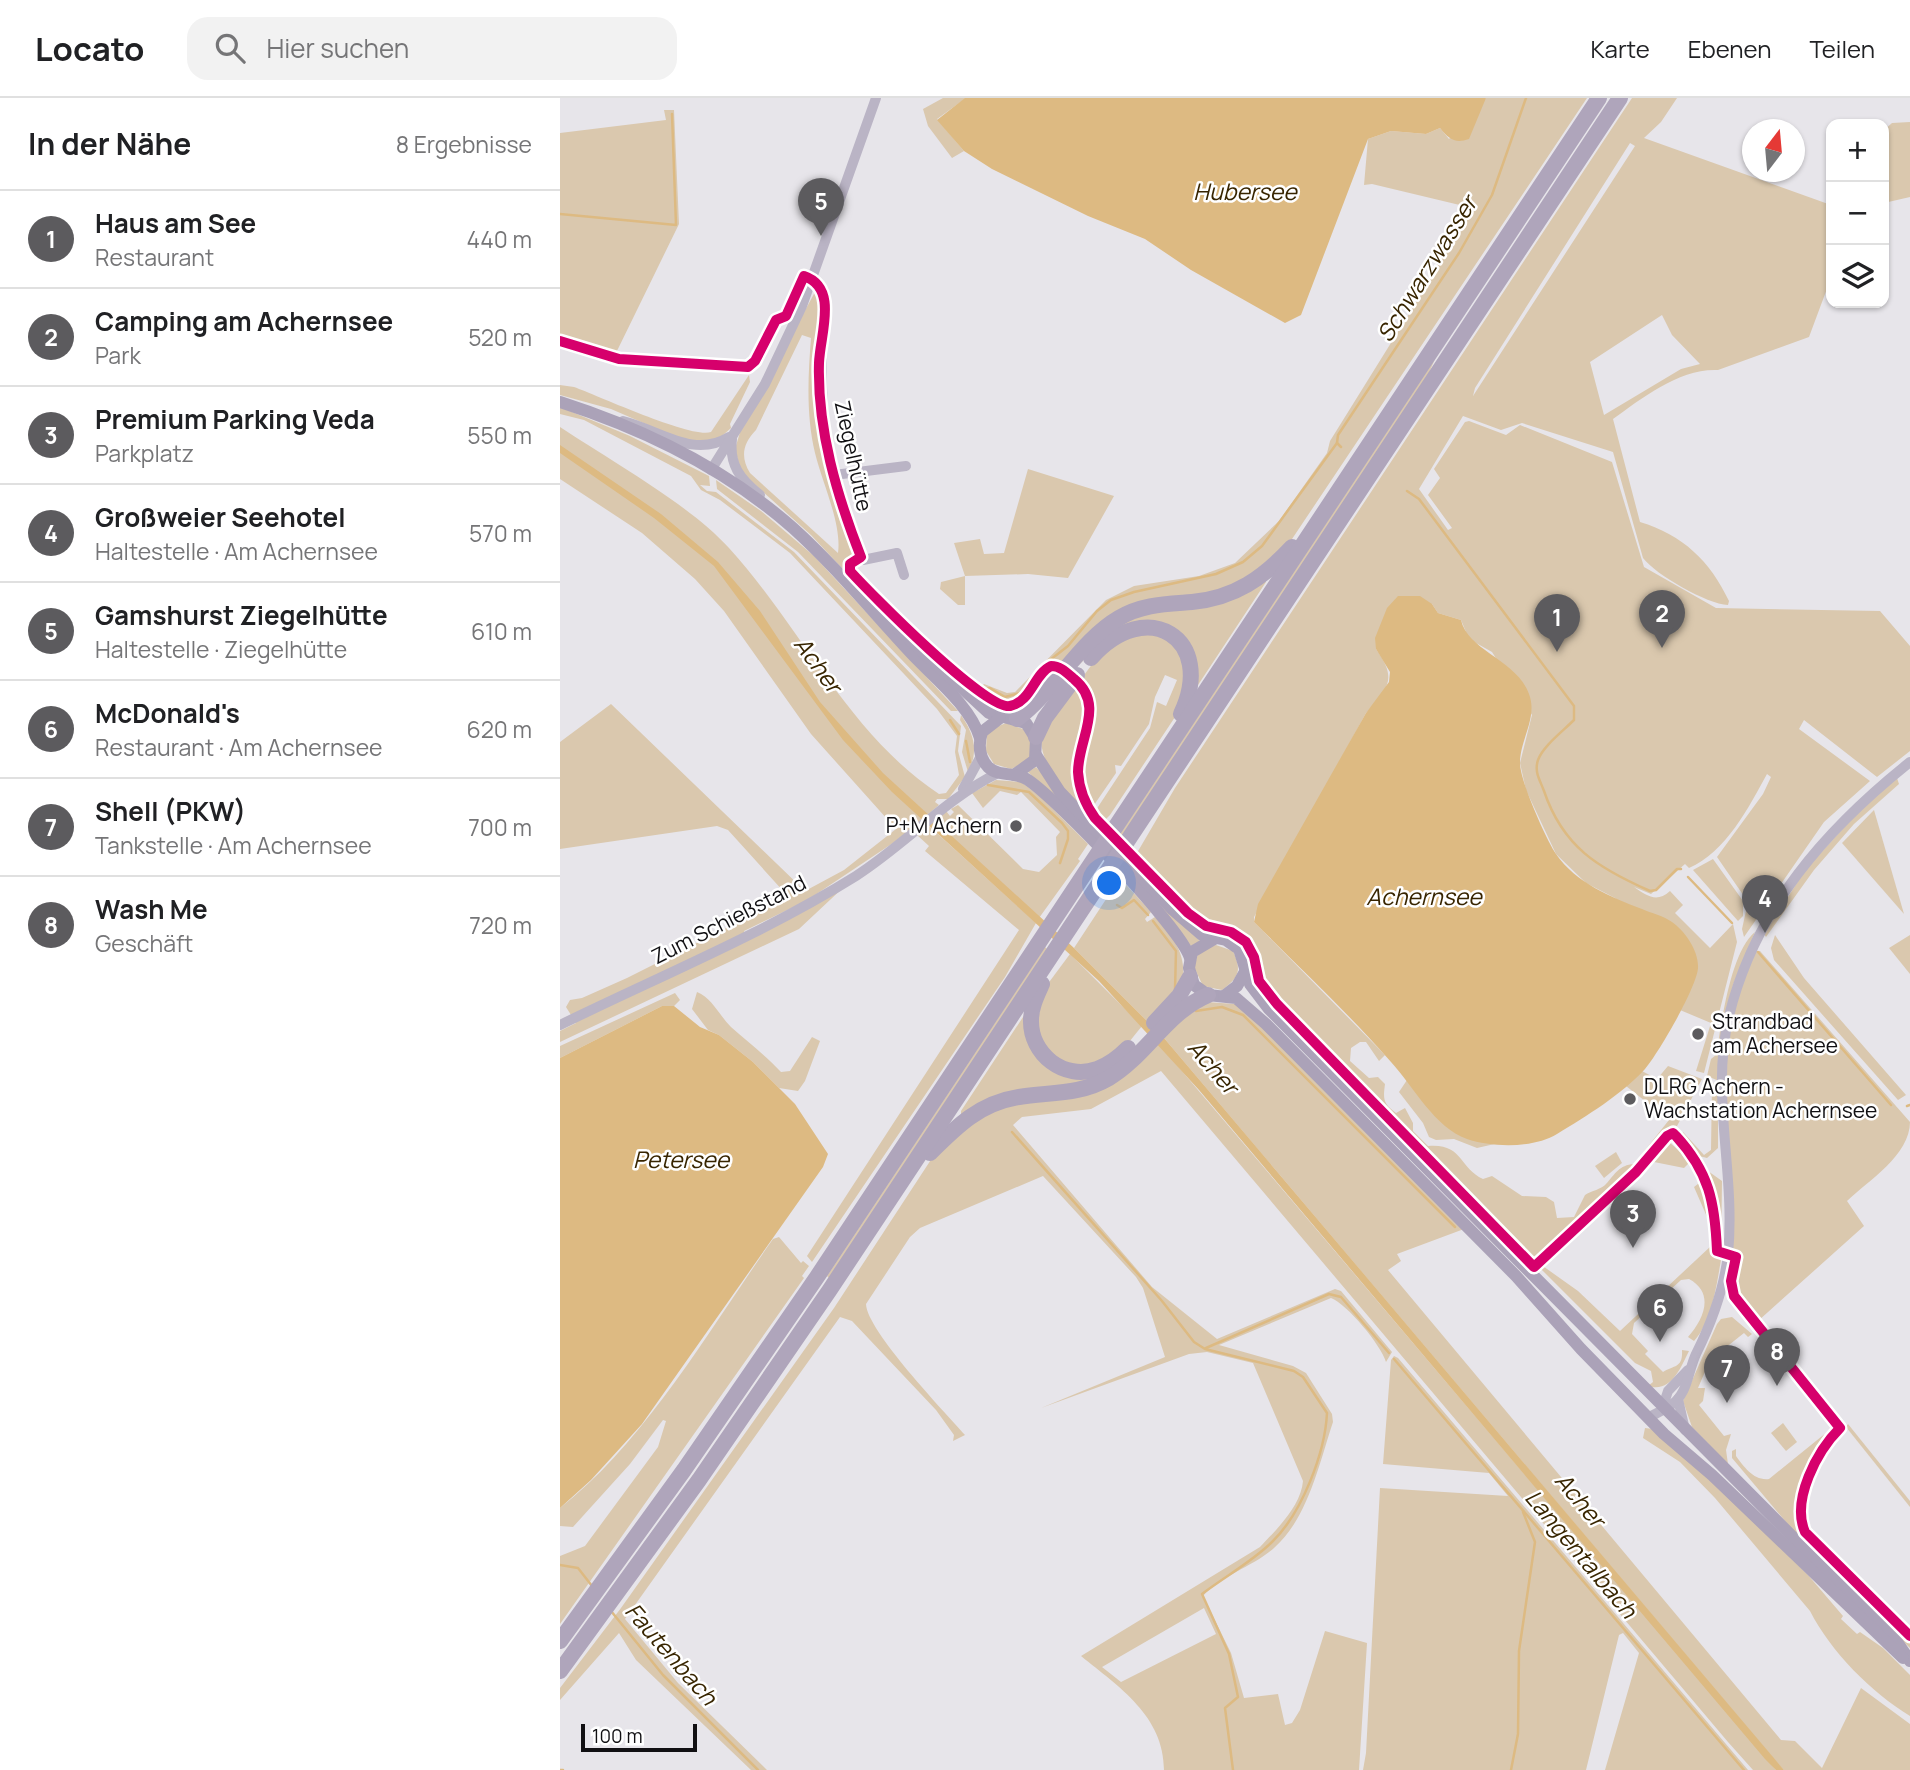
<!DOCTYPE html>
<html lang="de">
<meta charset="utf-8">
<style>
:root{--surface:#fff;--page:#f2f2f2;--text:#202124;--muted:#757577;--line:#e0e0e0;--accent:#5c5b5e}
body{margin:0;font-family:Manrope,sans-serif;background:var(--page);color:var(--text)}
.controls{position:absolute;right:21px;top:21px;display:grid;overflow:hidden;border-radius:14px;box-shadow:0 2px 5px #0004}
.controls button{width:63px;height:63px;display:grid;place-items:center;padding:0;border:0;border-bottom:2px solid var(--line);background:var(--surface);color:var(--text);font:35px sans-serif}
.compass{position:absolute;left:1182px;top:21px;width:63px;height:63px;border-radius:50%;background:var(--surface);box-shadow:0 2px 5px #0004;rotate:16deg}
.scale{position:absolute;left:21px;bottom:18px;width:116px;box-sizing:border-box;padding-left:7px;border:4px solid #111013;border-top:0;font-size:19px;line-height:24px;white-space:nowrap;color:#111013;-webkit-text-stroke:5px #fff;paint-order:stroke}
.you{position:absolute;left:550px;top:786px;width:24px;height:24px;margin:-18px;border:5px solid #fff;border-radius:50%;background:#1a73e8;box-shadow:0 0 0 10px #1a73e833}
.badge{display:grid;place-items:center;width:46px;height:46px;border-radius:50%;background:var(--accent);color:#fff;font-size:23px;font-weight:700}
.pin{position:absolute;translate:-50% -58px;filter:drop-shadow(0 2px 4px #0008)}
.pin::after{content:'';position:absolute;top:37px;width:24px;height:21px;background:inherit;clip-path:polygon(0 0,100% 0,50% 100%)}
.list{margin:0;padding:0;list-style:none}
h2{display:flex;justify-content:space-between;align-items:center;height:91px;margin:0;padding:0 28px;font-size:30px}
h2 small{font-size:23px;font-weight:400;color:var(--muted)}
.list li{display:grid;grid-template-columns:46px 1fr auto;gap:21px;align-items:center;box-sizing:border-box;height:98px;padding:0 28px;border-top:2px solid var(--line)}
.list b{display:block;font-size:26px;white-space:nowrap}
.list p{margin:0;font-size:23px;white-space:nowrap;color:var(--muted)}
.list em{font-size:23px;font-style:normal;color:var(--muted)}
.icon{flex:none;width:38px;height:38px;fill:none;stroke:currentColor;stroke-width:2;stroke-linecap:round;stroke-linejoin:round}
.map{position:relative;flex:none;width:1350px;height:1672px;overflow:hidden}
header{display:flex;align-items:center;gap:42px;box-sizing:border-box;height:98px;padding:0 35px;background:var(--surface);border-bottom:2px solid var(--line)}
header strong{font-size:33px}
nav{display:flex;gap:38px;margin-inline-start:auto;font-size:24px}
.search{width:490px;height:63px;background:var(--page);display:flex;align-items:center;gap:18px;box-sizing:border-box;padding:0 24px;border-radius:21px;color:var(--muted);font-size:26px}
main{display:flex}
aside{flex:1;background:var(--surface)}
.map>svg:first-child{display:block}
</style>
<header>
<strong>Locato</strong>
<div class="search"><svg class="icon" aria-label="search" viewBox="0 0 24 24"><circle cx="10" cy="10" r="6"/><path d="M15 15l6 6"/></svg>Hier suchen</div>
<nav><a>Karte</a><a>Ebenen</a><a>Teilen</a></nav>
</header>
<main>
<aside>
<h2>In der Nähe<small>8 Ergebnisse</small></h2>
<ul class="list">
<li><span class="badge">1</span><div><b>Haus am See</b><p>Restaurant</p></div><em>440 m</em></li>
<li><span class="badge">2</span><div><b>Camping am Achernsee</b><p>Park</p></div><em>520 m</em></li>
<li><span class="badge">3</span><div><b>Premium Parking Veda</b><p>Parkplatz</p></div><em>550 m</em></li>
<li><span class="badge">4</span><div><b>Großweier Seehotel</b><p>Haltestelle · Am Achernsee</p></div><em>570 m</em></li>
<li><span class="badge">5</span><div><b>Gamshurst Ziegelhütte</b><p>Haltestelle · Ziegelhütte</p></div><em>610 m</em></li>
<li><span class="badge">6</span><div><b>McDonald's</b><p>Restaurant · Am Achernsee</p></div><em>620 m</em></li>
<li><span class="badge">7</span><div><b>Shell (PKW)</b><p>Tankstelle · Am Achernsee</p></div><em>700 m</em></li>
<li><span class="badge">8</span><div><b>Wash Me</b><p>Geschäft</p></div><em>720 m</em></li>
</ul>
</aside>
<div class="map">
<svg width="1350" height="1672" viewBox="0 0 1350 1672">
<rect width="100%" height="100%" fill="#e7e5ea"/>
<!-- green -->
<g fill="#dac8ae" fill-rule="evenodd">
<path d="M383 0H406L377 21 404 53 392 60 368 28 363 11Z"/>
<path d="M926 0H1027L732 441 675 491 592 504 501 569C470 555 472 639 418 592L424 586 447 595 455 594 546 502 574 488 639 478 675 465 719 423 767 355 770 343 862 195 908 109 812 86 804 87 808 41 831 33 866 36 880 30 889 41Z"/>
<path d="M1072 0H1117L1101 24 1084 40 1271 107V180L1249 239 1158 272C1120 270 1082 300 1053 321L1080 424C1123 437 1150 463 1169 503L1168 507C1147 506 1096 477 1083 460L1053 354 962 325 941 332 903 318 859 391 888 432 892 430 868 397 880 380 874 371 905 324 909 323 946 337 960 327 1052 364 1084 469 1156 510 1320 513 1350 548V653L1317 679 1244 622 1239 631 1310 683 1264 724 1184 839 1182 831 1188 804 1157 759 1203 696 1211 679 1207 676C1189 709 1166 754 1129 770L1125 766 1091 796 1074 789C1087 798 1097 805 1110 793L1123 807 1115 815 1150 850 1173 826 1177 844 1144 975 1136 973 1151 925 1120 912 1134 881 1055 800 1026 785 996 756 966 692 960 665 972 617 932 554 909 541 901 522 878 515 872 506 816 551C838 582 828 589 806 615L694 819V824L825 957 819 963 806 944H800L791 950 790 963 809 980 818 979 825 986C823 1001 823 1006 836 1015L845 1010 853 1025V1033L868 1048C903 1045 899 1070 923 1081L932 1078 962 1098 986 1099 994 1104 997 1120 1014 1119 1025 1097C1031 1093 1042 1091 1046 1086 1055 1076 1059 1067 1074 1066L1109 1022 1066 988 1082 973 1097 981 1108 968 1142 981 1117 1028 1104 1035 1071 1077 974 1164 726 914C718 904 707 895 701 884 692 869 698 852 683 839 669 828 651 831 637 821L574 760 615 690ZM1070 45 1075 48 913 298 915 290ZM1102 217 1112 237 1140 266 1121 271 1044 317 1030 264Z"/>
<path d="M104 12H114L119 126 55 257 0 240V35L106 22Z"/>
<path d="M1350 24V99L1324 105V32L1332 25Z"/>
<path d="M255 194 262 201C260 224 256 248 254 271 249 334 273 399 296 457L287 472 399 580 307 497 251 437 181 374 175 351 181 331ZM242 237 251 240C248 279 246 317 255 355 262 384 282 426 278 455L190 375C180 359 183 345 196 332Z"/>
<path d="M875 261 868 277 560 741 558 739Z"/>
<path d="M189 277 190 284 170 326 171 330 162 338 142 346 109 336 51 311 0 297V287L14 289C39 298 132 341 151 334Z"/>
<path d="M0 309 70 338 149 378 150 388 140 387 147 393 156 394 234 454 401 628 398 653 405 679 388 701H377L375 704 379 707 339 741 246 803 184 833 186 839 287 786 239 831 0 944V933L16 925 6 909 10 902 22 900 67 880 226 800 224 794 168 732 157 728 0 751V644L51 606 245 793 284 772 336 731 251 636 164 513 135 481 82 435 0 381V329C51 363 129 406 169 450 241 529 288 636 379 696L386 695 399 677 395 654 397 638 377 611 230 455 160 402 141 392 131 378 24 322 0 316Z"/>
<path d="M468 371 554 398 508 480 468 476 405 478V507H398L380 491 381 484 405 478 394 445 420 441 424 456 444 455Z"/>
<path d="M156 382 201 413 254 458 398 613H391L238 454 157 391Z"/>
<path d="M704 481 706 484 638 587 636 574 600 528 530 556 511 575 559 525Z"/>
<path d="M563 536 604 537 627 564 619 613 550 717 542 725 534 715 590 630 597 604 606 608 617 582 605 577 595 599 589 626 561 668 555 667 556 675 534 707 529 708C506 659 549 616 519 584L544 550Z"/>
<path d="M517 586C546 616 503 664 526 709H523C504 699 476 658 482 636 485 623 509 597 517 586Z"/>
<path d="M401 617C414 636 419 653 408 674L402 654 406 632 400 622Z"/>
<path d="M446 625 463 631 471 643 470 662 451 671 434 666 426 653 427 633Z"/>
<path d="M476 669 600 806 640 843 631 848 501 706 468 674Z"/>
<path d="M1337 680 1339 686 1294 726 1254 772 1206 839 1204 836 1246 771 1299 713Z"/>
<path d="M436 682 461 684 481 699 528 746 518 761 520 763 479 820 374 723 386 713 390 718 394 714 391 711 398 707 463 771 479 774 497 757 496 739 500 734 461 694 457 697 440 693 423 710 412 695Z"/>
<path d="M1314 712 1344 816 1282 745Z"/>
<path d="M369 728 476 825 445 879 252 1164 247 1158 459 832 365 753 369 748 357 737Z"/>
<path d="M1153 761 1183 803V818L1178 823 1133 772Z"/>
<path d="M560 780 591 814 585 821 587 824 595 819C614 841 626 854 623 884L587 923 514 850Z"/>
<path d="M1195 834 1173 887 1159 983 1147 978 1151 961 1156 957C1162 924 1170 855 1195 834Z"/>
<path d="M1215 837 1244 880 1346 997 1338 1002 1214 862 1211 850Z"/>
<path d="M1350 837V876L1329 850Z"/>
<path d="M656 847 673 853C682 873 679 879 662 892L643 888 634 869 639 852Z"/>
<path d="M485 849 487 851 269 1180 267 1178Z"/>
<path d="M1196 853H1200L1350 1024C1350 1057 1308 1083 1287 1103L1304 1128 1198 1223 1175 1193 1177 1157 1172 1156C1169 1072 1155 981 1178 898 1182 883 1190 868 1196 853Z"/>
<path d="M510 856 582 928 565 949 532 970 501 967 475 936 484 891Z"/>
<path d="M137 894C152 900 159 917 171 929 188 944 205 957 221 974L230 973 252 939 260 943 245 983 238 993 219 990 193 964 159 937 148 932 132 911Z"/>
<path d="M115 895 120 902 114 908H102L0 960V948Z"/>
<path d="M647 904 675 906 701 927 904 1131 837 1156 841 1163 828 1172 1221 1642 1235 1643 1262 1670 1301 1590 1350 1626V1672H1224L1214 1661 604 940 612 929Z"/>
<path d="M465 916 494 970 560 963 581 942 543 979 401 1019V1013Z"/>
<path d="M598 945 1216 1672H1193L1168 1644 601 973 531 1011 462 1019 453 1027 592 1189 657 1241 775 1191 781 1193 832 1254 826 1264C821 1247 787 1206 771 1200L659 1247 733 1268 746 1275 772 1316 773 1324C759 1366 748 1420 714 1450 694 1468 660 1478 643 1498L671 1555 684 1600 718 1596 725 1627 732 1625 740 1612 765 1533 807 1545 799 1672H604C604 1618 559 1589 521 1558L700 1449C716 1432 741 1408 743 1383L693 1265 647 1254 629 1256 481 1310 605 1259 583 1190 576 1179 483 1078 360 1130 350 1139 306 1206C307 1233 384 1313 405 1337L393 1343 394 1337 376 1312 292 1223 280 1219 65 1521 118 1585 207 1672H191L76 1562 59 1535 0 1602V1590L61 1510 274 1210 376 1054 428 1011 491 999ZM644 1510 656 1536 561 1584 542 1569Z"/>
<path d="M847 982C880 1022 885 1038 939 1045L917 1050 894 1041 876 1042 869 1039 863 1025 839 994Z"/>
<path d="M1152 985 1158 987V1050L1147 1060 1139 1058 1120 1037 1123 1034 1144 1057 1151 1052Z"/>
<path d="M1109 1044 1131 1063 1124 1070 1094 1064Z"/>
<path d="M1056 1054 1062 1065 1044 1080 1035 1068Z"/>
<path d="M1148 1073 1162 1083 1161 1152H1159L1157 1118 1145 1076Z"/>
<path d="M1143 1082 1154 1123 1156 1154 1162 1156C1157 1183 1153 1223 1134 1243L1128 1239C1144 1221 1155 1195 1129 1181L1121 1182 1074 1225 1072 1236 1088 1253 1085 1256 1103 1274C1115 1267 1123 1270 1122 1252L1129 1253C1120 1271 1111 1295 1088 1288L1093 1284 1091 1273 1075 1265 979 1169 980 1166 1018 1193 1060 1233 1151 1148V1128L1134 1089Z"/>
<path d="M219 1139 241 1165 243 1163 249 1168 242 1178 244 1180 0 1526V1458L25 1448 98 1349 106 1323 103 1322 70 1366 13 1429 0 1428V1410C85 1344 151 1229 213 1141Z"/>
<path d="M1172 1219 1192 1236 1188 1239 1184 1235 1150 1262 1138 1290H1145L1143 1303 1139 1307 1164 1338 1171 1336 1166 1352 1168 1366 1132 1329 1123 1303 1157 1226 1161 1221Z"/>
<path d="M834 1258 838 1260 1188 1672H1045L1079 1555 1063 1535 1059 1537 1026 1672H803L806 1655 820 1390 948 1398 929 1375 823 1366 831 1262Z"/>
<path d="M1223 1325 1237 1344 1226 1353 1211 1335Z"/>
<path d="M1288 1326 1350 1403V1409L1286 1329Z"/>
<path d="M1085 1330 1093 1331 1150 1381 1248 1477 1283 1518 1281 1521 1297 1536 1300 1534 1323 1550 1350 1577V1618C1311 1594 1271 1554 1250 1513L1155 1400 1120 1364 1083 1340Z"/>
<path d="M1272 1330V1335C1251 1356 1234 1402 1241 1431L1350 1542V1550L1247 1449 1172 1360V1353L1176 1351V1358C1184 1369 1194 1383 1209 1381Z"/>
</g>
<!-- water -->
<g fill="#ddba82">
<path d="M405 0H926L909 41C895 46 889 41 880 30L866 36 831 33 808 41 741 217 725 225 631 172 585 141 528 118 432 71 404 53 377 22Z"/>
<path d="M0 347 101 416 158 464 200 513 260 604 323 675 514 850 604 940 1224 1672H1216L1205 1661 639 992 539 883 332 694 283 642 154 468 94 420 0 355Z"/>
<path d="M838 498H860L872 506 878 515 901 522C908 553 957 562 969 596 978 620 960 641 960 665 960 683 986 741 996 756 1016 785 1051 799 1082 811 1091 815 1104 818 1112 824 1125 833 1139 853 1138 870 1137 889 1098 956 1085 971 1062 996 1027 1018 997 1036 974 1050 934 1050 907 1041 875 1030 853 988 831 964 788 915 740 870 694 824L698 806 806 615 829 584 830 574 816 551 815 540 827 510Z"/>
<path d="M102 908H114L140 929 159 937 193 964 235 1006 268 1056 263 1069 82 1326 31 1382 0 1410V960Z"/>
</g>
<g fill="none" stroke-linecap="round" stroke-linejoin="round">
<!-- stream -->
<g stroke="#ddba82" stroke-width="2.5">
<path d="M0 116 116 127 112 16"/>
<path d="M781 349 777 345 778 337 899 155 932 97 966 0"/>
<path d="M847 393 859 401 1014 608V622C1003 633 983 648 978 662 974 674 980 682 984 693 1003 749 1038 770 1090 793L1096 792 1117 771H1121"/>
<path d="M421 592 430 590 445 599 460 595 481 569 508 548 537 513 551 502 574 494 656 476 683 464 702 448 777 345"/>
<path d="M390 622 399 636"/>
<path d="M406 643 410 664"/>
<path d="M428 687 469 694 502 725 508 733V741L500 765"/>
<path d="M1128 779 1172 825"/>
<path d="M557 807 562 810 574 802 588 817"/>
<path d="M593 823 616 853 615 892"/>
<path d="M1198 854 1331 1007"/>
<path d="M636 913 662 909 683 917 895 1129"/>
<path d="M1347 1008 1350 1007"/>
<path d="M452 1034 602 1203 634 1244 645 1251 734 1273 743 1279 767 1315C765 1355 742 1415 712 1444 692 1464 664 1479 642 1496L669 1556 678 1599 665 1610 673 1672"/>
<path d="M646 1250 769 1196 781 1199 829 1255"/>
<path d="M834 1261 1184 1672"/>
<path d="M0 1467 18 1470 32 1488"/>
<path d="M51 1513 103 1577 198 1672"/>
<path d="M0 1672H3"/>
<path d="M951 1672 958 1636 959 1553 975 1444 963 1414"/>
</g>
<!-- minor -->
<g stroke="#bab4c5" stroke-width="10">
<path d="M252 181 264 193 266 202C256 295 262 376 303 462L337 455 344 477"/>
<path d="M63 323C100 332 133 361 169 339"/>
<path d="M172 341C169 367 180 381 200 397"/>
<path d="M151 372 205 286 242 208 316 0"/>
<path d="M274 377 346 368"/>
<path d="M403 691 421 658"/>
<path d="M0 927C98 879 203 836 296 778 346 746 385 701 438 675"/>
<path d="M1118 1301 1125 1332"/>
<path d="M1102 1311 1108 1293 1128 1272"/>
<path d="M1088 1320C1096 1315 1104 1312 1111 1307 1128 1296 1128 1273 1136 1256 1152 1224 1164 1192 1168 1156 1176 1076 1150 997 1169 918 1195 811 1266 731 1350 664"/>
</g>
<!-- major -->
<g stroke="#aba2b8" stroke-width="12">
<path d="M0 304C84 331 166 371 233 430 275 468 311 512 350 554 373 579 410 607 420 640"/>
<path d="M338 531 429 615 466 625 476 641 475 662 454 677"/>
<path d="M440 620 422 634C418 647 419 659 428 669 440 680 456 673 468 682 497 701 622 831 630 860"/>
<path d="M476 657 500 694 613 812 642 837 666 842 679 851 690 886 709 911 1337 1544 1350 1563"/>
<path d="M654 841 632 854 629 870 634 887 648 897 676 900 706 926 956 1178 1021 1251 1104 1336 1152 1377 1343 1560"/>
<path d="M664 898 677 888 686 872"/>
</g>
<!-- highway -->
<g stroke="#afa5bb" stroke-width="16">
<path d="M531 560C586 497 657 540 621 616"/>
<path d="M457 621C495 592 521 542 559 520 582 506 607 506 632 504 675 500 703 480 732 449"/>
<path d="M476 639 485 620 517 577"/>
<path d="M482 886C477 897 471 909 471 922 470 956 504 983 537 971 549 967 559 959 568 950"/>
<path d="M594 925 619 898 630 879"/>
<path d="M370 1055C397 1028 420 1005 459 999 491 994 520 997 549 980 586 958 607 914 648 897"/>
<path d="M0 1543 124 1372 257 1179 1039 0"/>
<path d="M0 1573 139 1382 269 1193 1060 0"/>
</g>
<!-- cycleway casing -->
<g stroke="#fff" stroke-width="15">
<path id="cycleway" d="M0 243 59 261 188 269 195 263 216 222 226 218 244 178C279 190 260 236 259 265 257 331 277 398 301 459L290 466V473C311 496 426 613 450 608 471 604 474 576 491 568 501 568 507 575 514 581 546 607 518 641 518 674 519 691 525 706 535 720L628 815 646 828 671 834 686 844 694 859 699 883 717 906 974 1169 1076 1074 1107 1038 1113 1035 1116 1038C1149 1074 1155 1104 1157 1153L1176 1159 1171 1183 1174 1198 1280 1330C1257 1353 1231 1402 1245 1434L1350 1538"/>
</g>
<!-- cycleway -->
<use href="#cycleway" stroke="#d6006c" stroke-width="10"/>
</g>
<!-- markers -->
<g fill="#5c5b5e" stroke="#fff" stroke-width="2.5">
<circle cx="456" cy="728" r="7"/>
<circle cx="1138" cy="936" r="7"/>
<circle cx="1070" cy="1001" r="7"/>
</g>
<g text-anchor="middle" stroke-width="5" stroke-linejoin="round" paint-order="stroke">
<!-- street labels -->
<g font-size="21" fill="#111013" stroke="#fff">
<text transform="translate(293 358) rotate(78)" y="7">Ziegelhütte</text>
<text transform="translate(169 822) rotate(-27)" y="7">Zum Schießstand</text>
</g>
<!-- poi labels -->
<g font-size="21" fill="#111013" stroke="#fff" text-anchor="start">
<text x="442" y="735" text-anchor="end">P+M Achern</text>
<text x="1152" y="931">Strandbad<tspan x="1152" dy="24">am Achersee</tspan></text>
<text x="1084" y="996">DLRG Achern -<tspan x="1084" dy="24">Wachstation Achernsee</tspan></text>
</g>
<!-- water labels -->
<g font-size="23" font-style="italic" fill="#382500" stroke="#fff">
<text x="685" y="102">Hubersee</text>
<text transform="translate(867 171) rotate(-58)" y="8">Schwarzwasser</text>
<text transform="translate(258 567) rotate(54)" y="8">Acher</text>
<text x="864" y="807">Achernsee</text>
<text transform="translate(653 969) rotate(49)" y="8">Acher</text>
<text x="121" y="1070">Petersee</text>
<text transform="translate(1020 1402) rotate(50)" y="8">Acher</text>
<text transform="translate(1021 1456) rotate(50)" y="8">Langentalbach</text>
<text transform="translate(111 1556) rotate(49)" y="8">Fautenbach</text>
</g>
</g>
</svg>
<div class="controls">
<button>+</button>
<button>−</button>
<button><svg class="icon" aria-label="layers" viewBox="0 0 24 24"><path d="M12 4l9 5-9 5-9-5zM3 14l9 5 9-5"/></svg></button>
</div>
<svg class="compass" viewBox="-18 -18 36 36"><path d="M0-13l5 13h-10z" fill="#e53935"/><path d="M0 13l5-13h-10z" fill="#757577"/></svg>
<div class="scale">100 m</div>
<div class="you"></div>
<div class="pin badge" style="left:997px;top:554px">1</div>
<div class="pin badge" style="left:1102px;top:550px">2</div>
<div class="pin badge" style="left:1073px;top:1150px">3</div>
<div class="pin badge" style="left:1205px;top:835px">4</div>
<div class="pin badge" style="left:261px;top:138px">5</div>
<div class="pin badge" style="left:1100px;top:1244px">6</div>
<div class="pin badge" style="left:1167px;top:1305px">7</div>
<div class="pin badge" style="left:1217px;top:1288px">8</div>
</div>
</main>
